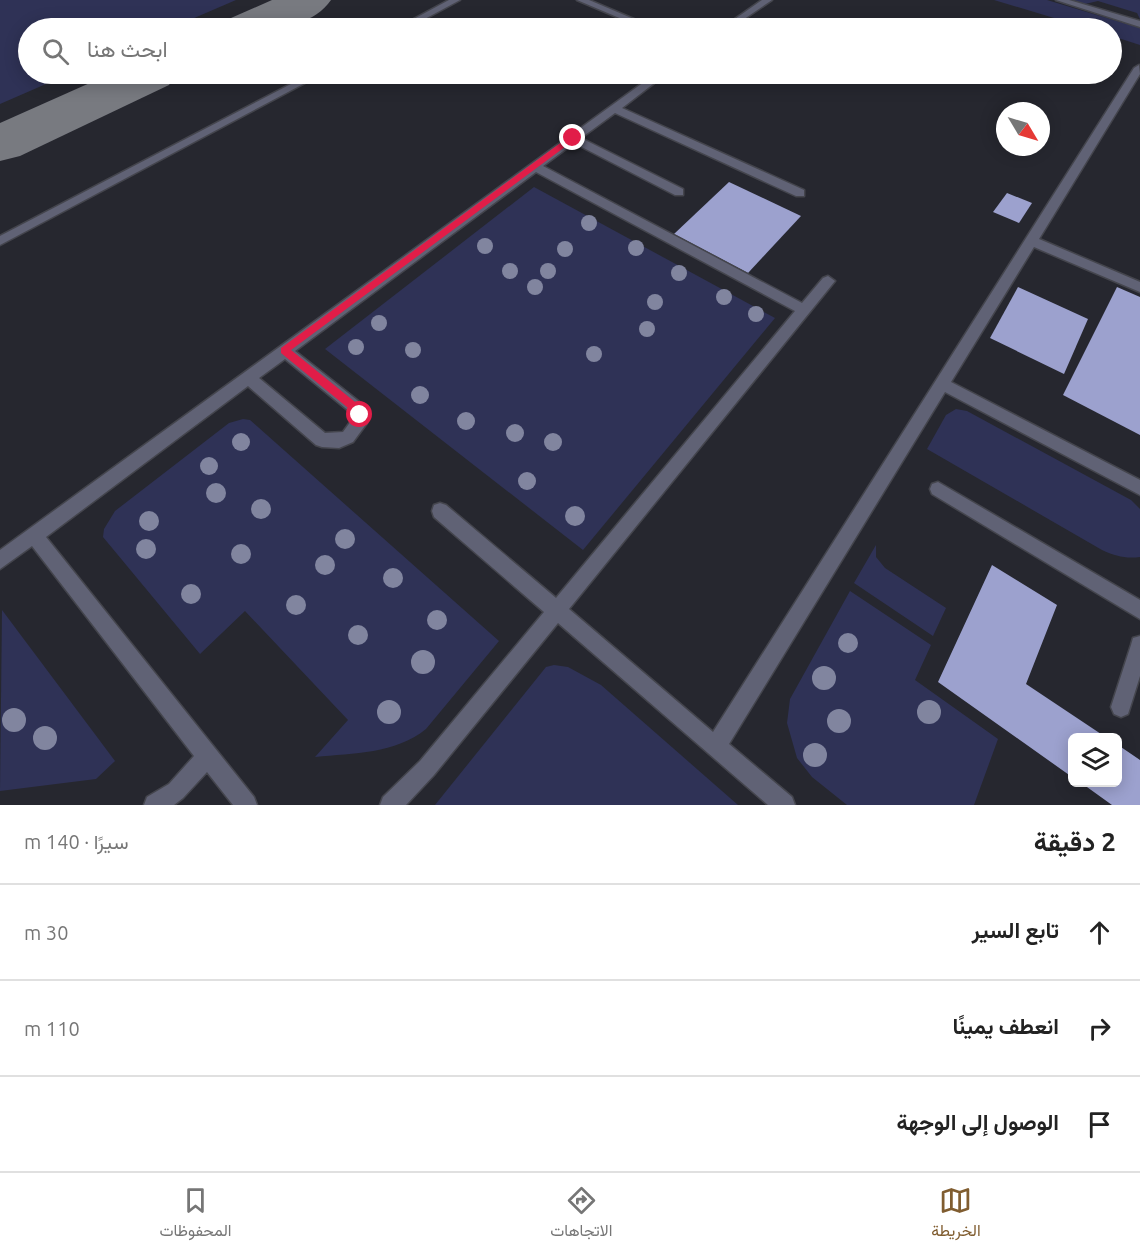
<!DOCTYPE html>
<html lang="ar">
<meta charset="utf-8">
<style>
:root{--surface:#fff;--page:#f6f6f6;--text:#222;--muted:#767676;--line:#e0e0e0;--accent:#805d30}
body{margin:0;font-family:Ubuntu,Vazirmatn,sans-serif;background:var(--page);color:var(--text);direction:rtl}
.controls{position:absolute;right:18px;bottom:18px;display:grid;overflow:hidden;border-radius:9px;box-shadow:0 3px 15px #0003}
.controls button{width:54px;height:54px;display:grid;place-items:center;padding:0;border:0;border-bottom:2px solid var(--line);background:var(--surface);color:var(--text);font:30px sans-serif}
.compass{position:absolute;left:996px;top:102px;width:54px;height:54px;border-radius:50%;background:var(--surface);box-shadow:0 3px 15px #0003;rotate:128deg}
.stop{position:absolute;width:18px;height:18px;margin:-14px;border:4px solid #e11d48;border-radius:50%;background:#fff}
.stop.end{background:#e11d48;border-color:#fff;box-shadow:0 2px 6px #0008}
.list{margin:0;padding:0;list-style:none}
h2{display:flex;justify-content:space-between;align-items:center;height:78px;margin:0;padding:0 24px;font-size:26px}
h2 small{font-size:20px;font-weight:400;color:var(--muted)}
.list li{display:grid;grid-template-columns:39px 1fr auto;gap:18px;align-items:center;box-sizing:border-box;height:96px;padding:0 24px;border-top:2px solid var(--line)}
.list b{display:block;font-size:22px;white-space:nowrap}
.list em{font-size:20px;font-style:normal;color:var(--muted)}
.icon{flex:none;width:33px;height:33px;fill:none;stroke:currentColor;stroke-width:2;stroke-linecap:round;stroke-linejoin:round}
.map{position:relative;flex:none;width:1140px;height:805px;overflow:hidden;direction:ltr}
.search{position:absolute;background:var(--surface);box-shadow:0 3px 15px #0003;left:18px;right:18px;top:18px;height:66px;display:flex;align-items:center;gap:15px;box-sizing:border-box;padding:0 21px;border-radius:33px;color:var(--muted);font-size:22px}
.sheet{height:366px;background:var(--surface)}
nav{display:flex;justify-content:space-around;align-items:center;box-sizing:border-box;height:84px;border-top:2px solid var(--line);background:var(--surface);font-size:16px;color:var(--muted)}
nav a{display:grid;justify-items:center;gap:3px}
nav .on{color:var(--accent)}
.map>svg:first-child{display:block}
</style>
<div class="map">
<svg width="1140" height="805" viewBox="0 0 1140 805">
<rect width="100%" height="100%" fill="#26272f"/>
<!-- green -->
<g fill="#2f3256">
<path d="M0 0H236L171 28H28V74H69L0 104Z"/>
<path d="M994 0H1047L1140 28V45L1112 36V28H1087Z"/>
<path d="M1072 0H1140V19L1137 13 1098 1 1085 4Z"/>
<path d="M534 187 775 318 583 550 325 349Z"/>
<path d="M956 409 967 411 1131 500 1140 509V557C1126 559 1115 556 1102 550L927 449 946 415Z"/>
<path d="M243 419 250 420 499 641 426 729C395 754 354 753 315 757L348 720 245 611 200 654 103 537 104 529 115 511 229 423Z"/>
<path d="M876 545V557L885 568 946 608 933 636 854 583Z"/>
<path d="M850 591 931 645 915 680 998 739 974 805H847L812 777 797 758 787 723 790 699Z"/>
<path d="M2 610 115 761 96 779 0 791Z"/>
<path d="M554 665 568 667 601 685 738 805H435L546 667Z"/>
</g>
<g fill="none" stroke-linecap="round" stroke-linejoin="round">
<!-- taxiway -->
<g fill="#787a80" fill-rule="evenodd">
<path d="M272 0H331C310 31 258 32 225 28L231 18Z"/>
<path d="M110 74H176L169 85 20 156 0 161V123Z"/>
</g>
</g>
<!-- building -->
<g fill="#9ca1ce">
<path d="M729 182 801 216 748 273 674 234Z"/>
<path d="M1007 193 1032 203 1019 223 993 212Z"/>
<path d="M1018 287 1088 319 1064 374 990 338Z"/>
<path d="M1117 287 1140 297V435L1063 395Z"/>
<path d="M992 565 1057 605 1026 684 1107 738H1072V777L938 682Z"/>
<path d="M1118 745 1140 760V805H1112L1080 782H1118Z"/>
</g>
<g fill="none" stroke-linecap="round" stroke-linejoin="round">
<!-- service casing -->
<g stroke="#44454d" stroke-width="3">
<g id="service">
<path d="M449 0H460L408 28H397Z"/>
<path d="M577 0H589L655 28H643Z"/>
<path d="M762 0H772L731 28H722Z"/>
<path d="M1056 0H1069L1140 21V27Z"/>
<path d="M1139 65 1140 74 1039 239 1140 282V292L1034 247 951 382 1140 480V495L945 392 729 744 792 797 795 805H768L558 623 434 775 406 805H380L383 797 420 761 544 612 434 517 432 511 434 505 440 503 446 505 556 598 795 311 536 172 295 351 362 404 367 423 353 442 339 448 322 447 316 445 248 386 46 537 254 797 257 805H233L207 772 183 798 174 805H144L147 797 169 784 194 756 32 546 0 569V550L655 74H666L622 108 804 190V196H796L615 113 581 138 683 189V195H675L574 143 543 166 802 303 823 278 828 276 835 281 569 609 713 732 1134 68ZM285 359 350 412 351 421 343 432 325 433 259 378Z"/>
<path d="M310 74H322L0 245V236Z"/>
<path d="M938 482 1140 600V619L932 494 930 489 932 484Z"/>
<path d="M1140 636V676L1128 714 1121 717 1114 714 1111 707 1131 645 1133 638Z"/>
</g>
</g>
<!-- service -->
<use href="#service" fill="#606275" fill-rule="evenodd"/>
</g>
<!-- trees -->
<g fill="#81859f">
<circle cx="589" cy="223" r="8"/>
<circle cx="485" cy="246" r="8"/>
<circle cx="636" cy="248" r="8"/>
<circle cx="565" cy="249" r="8"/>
<circle cx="510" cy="271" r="8"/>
<circle cx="548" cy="271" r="8"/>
<circle cx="679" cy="273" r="8"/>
<circle cx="535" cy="287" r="8"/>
<circle cx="724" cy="297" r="8"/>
<circle cx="655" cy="302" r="8"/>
<circle cx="756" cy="314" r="8"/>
<circle cx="379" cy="323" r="8"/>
<circle cx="647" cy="329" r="8"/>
<circle cx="356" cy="347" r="8"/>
<circle cx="413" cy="350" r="8"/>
<circle cx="594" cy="354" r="8"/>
<circle cx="420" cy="395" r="9"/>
<circle cx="466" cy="421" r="9"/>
<circle cx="515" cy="433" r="9"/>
<circle cx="241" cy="442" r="9"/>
<circle cx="553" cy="442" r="9"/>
<circle cx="209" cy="466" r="9"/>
<circle cx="527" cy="481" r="9"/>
<circle cx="216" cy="493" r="10"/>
<circle cx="261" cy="509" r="10"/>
<circle cx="575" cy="516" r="10"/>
<circle cx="149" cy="521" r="10"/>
<circle cx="345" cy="539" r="10"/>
<circle cx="146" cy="549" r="10"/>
<circle cx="241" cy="554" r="10"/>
<circle cx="325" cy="565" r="10"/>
<circle cx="393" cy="578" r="10"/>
<circle cx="191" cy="594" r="10"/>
<circle cx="296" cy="605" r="10"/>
<circle cx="437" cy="620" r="10"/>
<circle cx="358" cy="635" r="10"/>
<circle cx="848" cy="643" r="10"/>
<circle cx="423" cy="662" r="12"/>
<circle cx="824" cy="678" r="12"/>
<circle cx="389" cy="712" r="12"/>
<circle cx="929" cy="712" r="12"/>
<circle cx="14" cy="720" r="12"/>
<circle cx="839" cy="721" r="12"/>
<circle cx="45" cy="738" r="12"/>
<circle cx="815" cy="755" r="12"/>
</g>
<!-- route -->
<path fill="#e11d48" d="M570 136 577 138 291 350 360 406 364 415 363 418H356L353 412 281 353V348Z"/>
</svg>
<div class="controls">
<button><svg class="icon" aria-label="layers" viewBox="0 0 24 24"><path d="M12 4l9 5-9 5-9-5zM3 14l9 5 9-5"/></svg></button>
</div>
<svg class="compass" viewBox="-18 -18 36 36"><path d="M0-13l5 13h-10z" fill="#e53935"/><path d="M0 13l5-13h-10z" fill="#767676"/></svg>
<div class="stop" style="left:360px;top:415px"></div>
<div class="stop end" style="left:573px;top:138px"></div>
<div class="search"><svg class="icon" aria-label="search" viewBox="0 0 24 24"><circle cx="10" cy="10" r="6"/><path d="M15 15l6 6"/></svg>ابحث هنا</div>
</div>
<section class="sheet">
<h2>2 دقيقة<small>سيرًا · 140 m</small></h2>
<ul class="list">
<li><svg class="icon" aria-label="ahead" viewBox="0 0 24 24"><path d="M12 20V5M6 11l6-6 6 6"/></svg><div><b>تابع السير</b></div><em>30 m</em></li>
<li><svg class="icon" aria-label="right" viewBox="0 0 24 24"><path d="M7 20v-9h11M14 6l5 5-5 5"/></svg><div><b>انعطف يمينًا</b></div><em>110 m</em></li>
<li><svg class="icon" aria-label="arrive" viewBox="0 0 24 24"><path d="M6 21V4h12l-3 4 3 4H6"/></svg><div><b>الوصول إلى الوجهة</b></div></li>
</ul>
</section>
<nav>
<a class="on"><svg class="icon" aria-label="map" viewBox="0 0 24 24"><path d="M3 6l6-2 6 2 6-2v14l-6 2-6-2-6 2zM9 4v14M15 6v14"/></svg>الخريطة</a>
<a><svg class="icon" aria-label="directions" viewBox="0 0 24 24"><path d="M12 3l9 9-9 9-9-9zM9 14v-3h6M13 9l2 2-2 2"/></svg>الاتجاهات</a>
<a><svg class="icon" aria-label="saved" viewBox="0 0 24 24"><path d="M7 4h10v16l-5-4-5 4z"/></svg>المحفوظات</a>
</nav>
